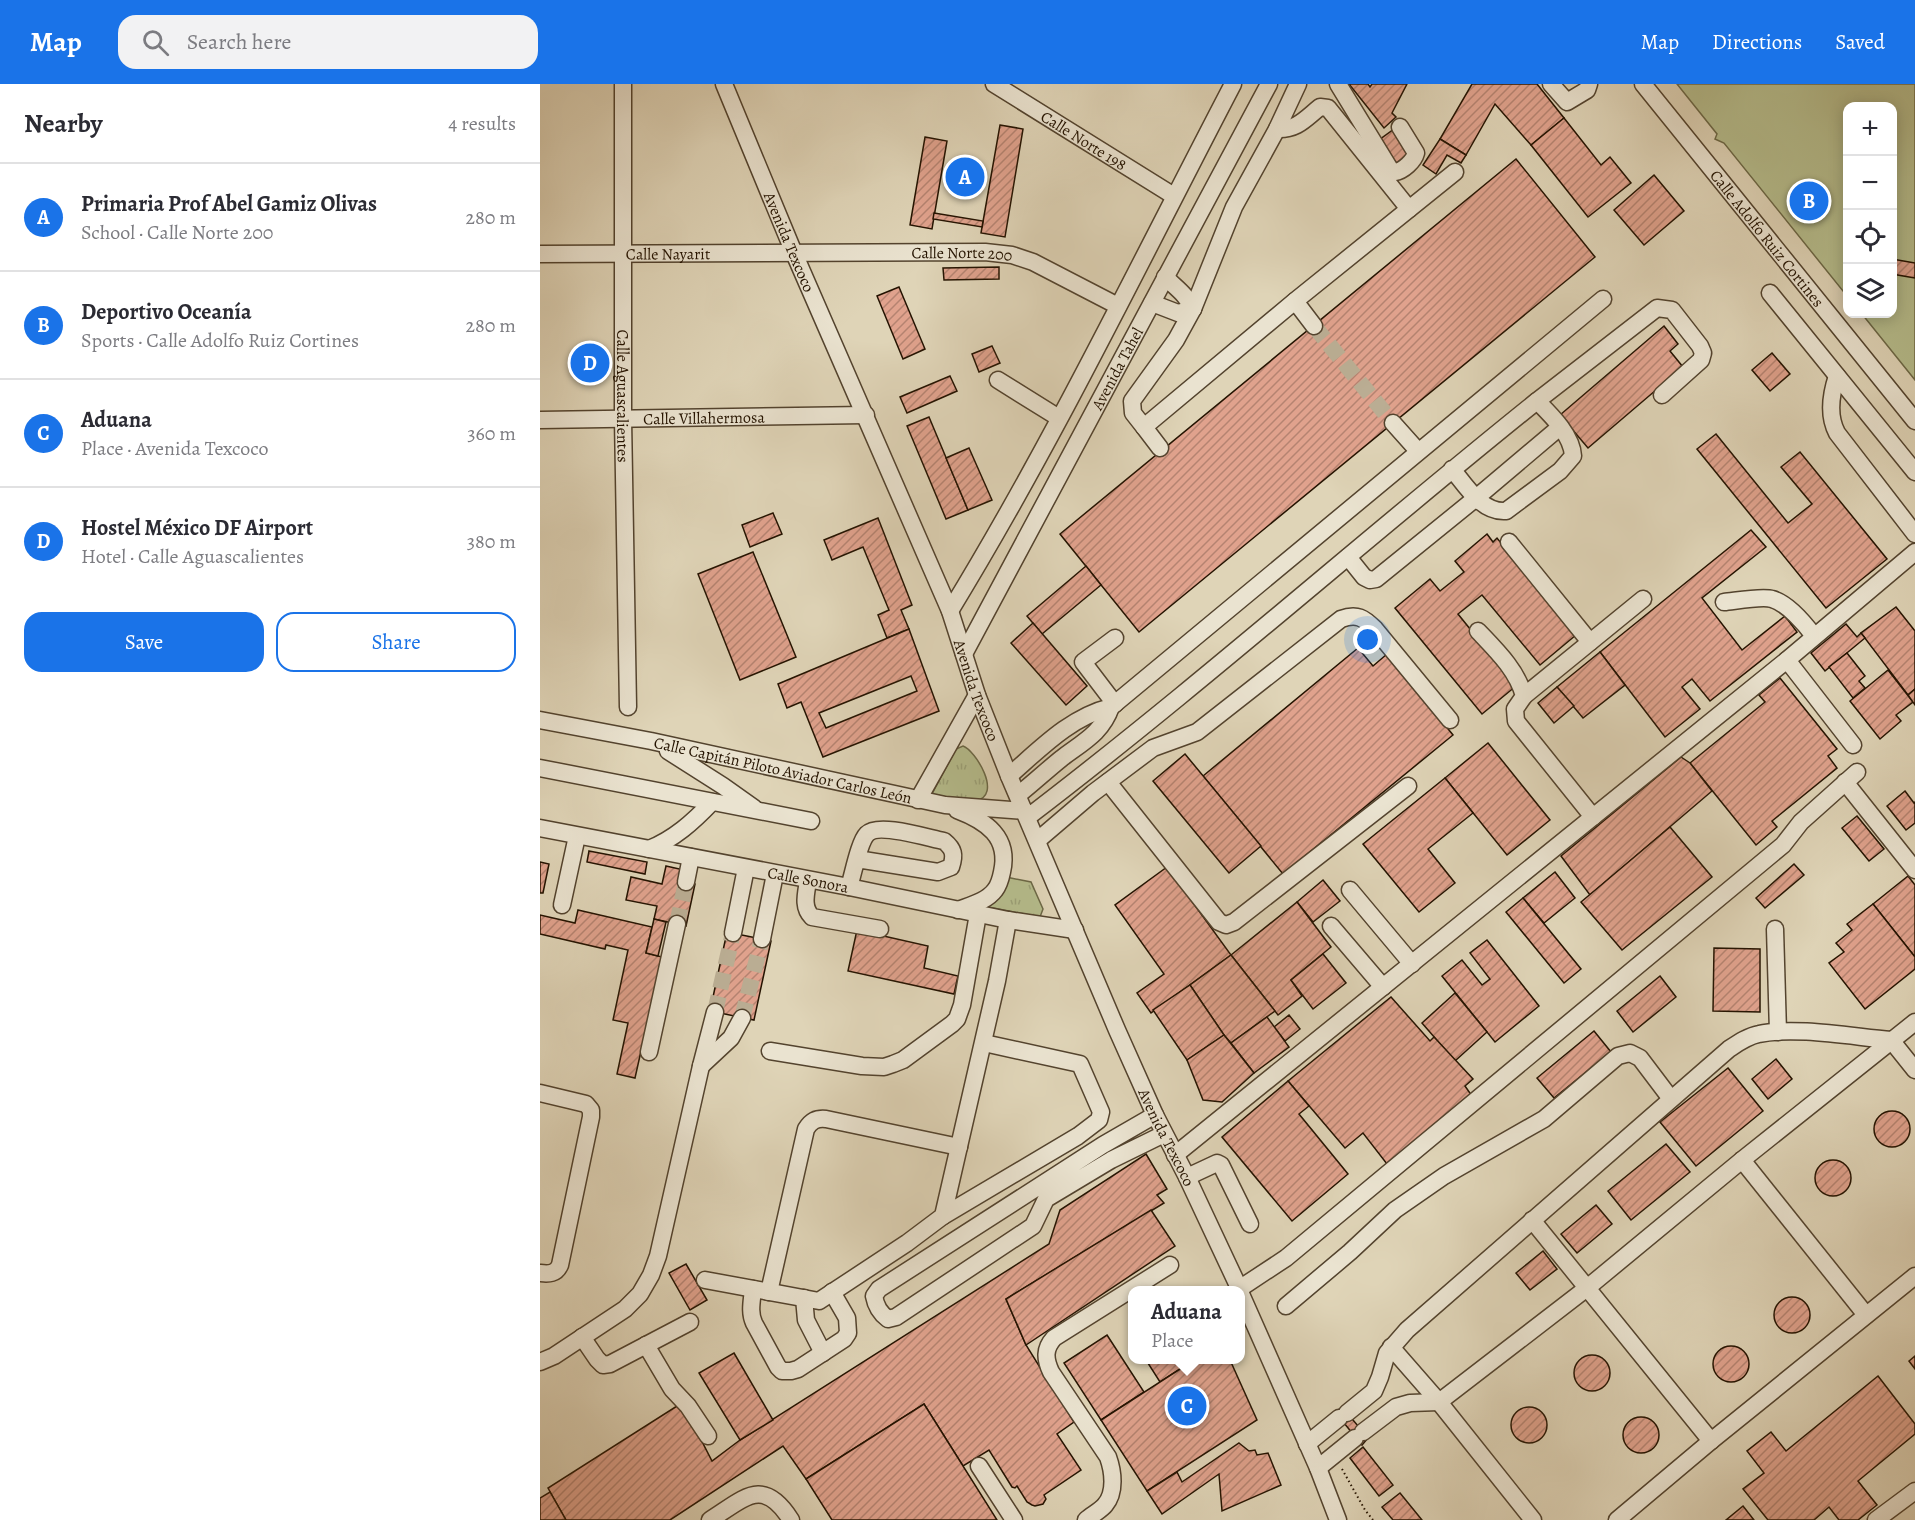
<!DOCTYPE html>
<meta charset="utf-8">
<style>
:root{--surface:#fff;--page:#f2f2f3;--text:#2b2b33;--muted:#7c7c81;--line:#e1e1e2;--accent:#1a73e8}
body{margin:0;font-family:Alegreya,serif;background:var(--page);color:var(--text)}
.controls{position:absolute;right:18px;top:18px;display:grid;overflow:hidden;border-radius:12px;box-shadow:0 3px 15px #0003}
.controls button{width:54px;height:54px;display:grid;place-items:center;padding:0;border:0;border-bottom:2px solid var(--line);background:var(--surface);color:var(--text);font:30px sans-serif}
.you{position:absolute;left:828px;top:556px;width:21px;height:21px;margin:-15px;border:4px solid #fff;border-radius:50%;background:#1a73e8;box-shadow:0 0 0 9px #1a73e833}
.badge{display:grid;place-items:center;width:39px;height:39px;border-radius:50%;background:var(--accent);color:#fff;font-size:20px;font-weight:700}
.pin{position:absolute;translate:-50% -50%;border:3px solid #fff;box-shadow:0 2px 6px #0006}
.popup{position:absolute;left:588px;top:1202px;width:117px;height:78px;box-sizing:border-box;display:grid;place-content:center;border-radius:12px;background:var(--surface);filter:drop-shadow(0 2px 4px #0005);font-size:20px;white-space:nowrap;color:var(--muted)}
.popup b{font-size:22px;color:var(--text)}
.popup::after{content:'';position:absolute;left:50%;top:100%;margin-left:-12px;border:12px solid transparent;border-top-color:var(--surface)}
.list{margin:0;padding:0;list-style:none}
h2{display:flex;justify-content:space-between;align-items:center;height:78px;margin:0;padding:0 24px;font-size:26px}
h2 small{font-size:20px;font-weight:400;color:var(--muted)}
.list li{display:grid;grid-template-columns:39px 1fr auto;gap:18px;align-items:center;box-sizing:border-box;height:108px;padding:0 24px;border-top:2px solid var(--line)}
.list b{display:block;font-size:22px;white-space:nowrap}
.list p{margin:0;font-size:20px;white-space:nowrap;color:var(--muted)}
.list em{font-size:20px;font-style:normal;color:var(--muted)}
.actions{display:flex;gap:12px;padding:18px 24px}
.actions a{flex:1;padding:14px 0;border:2px solid var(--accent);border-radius:18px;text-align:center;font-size:21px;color:var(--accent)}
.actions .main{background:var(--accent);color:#fff}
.icon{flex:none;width:33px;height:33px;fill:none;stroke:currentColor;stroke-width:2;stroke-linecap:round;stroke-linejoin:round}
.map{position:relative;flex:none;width:1375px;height:1436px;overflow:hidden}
header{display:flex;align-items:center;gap:36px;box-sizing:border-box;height:84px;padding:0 30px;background:var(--accent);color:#fff}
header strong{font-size:28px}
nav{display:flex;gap:33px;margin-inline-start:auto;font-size:21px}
.search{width:420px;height:54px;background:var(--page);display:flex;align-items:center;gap:15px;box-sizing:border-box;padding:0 21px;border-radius:18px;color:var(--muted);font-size:22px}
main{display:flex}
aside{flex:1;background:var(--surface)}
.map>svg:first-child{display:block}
</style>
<header>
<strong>Map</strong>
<div class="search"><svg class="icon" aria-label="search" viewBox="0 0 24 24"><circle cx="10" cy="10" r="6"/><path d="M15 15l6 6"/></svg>Search here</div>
<nav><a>Map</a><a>Directions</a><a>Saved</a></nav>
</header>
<main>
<aside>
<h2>Nearby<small>4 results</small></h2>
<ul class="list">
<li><span class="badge">A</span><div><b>Primaria Prof Abel Gamiz Olivas</b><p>School · Calle Norte 200</p></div><em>280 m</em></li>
<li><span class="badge">B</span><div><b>Deportivo Oceanía</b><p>Sports · Calle Adolfo Ruiz Cortines</p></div><em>280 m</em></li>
<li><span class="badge">C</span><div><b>Aduana</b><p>Place · Avenida Texcoco</p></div><em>360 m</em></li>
<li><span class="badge">D</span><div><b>Hostel México DF Airport</b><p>Hotel · Calle Aguascalientes</p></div><em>380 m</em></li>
</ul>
<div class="actions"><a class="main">Save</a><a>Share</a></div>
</aside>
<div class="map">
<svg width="1375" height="1436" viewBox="0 0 1375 1436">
<defs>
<pattern id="grass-tufts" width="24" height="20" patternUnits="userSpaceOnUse" patternTransform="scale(1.5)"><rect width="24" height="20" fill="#b5bc8c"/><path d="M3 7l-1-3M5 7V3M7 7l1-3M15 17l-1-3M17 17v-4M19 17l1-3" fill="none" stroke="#9ca177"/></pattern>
<pattern id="building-hatch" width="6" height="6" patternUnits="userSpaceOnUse" patternTransform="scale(1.5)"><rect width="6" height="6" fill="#e0a28d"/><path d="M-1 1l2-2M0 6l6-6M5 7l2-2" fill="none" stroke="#b58371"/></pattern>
</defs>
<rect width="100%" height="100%" fill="#dfd4b7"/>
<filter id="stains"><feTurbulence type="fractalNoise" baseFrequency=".00333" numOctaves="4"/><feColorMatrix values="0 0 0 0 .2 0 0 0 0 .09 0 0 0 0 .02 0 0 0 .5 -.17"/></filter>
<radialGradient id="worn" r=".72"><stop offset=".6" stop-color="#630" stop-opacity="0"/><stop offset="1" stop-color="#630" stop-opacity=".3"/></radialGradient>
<!-- grass -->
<g fill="url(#grass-tufts)" stroke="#6c6846" stroke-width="1.5">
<path d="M423 662C435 666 464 712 435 717 424 718 404 712 392 710L416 665Z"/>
<path d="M466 793 491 798 503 825 500 833 448 823Z"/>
</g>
<!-- pitch -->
<path fill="#b5bc8c" stroke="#6c6846" stroke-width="1.5" d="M1137 0H1375V296L1322 230H1352V22H1308L1307 212 1184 59 1175 55 1177 50Z"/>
<!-- building -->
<g fill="url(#building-hatch)" stroke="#241301" stroke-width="1.5" fill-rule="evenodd">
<path d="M809 0H828L830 3 832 0H867L852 29 856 33 844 44Z"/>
<path d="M932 0H997L1024 34 991 61 955 20 926 71 900 55Z"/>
<path d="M1024 34 1061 81 1070 73 1091 99 1048 133 991 61Z"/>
<path d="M460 41 483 45 465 153 441 149Z"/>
<path d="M854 45 873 71 858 82 839 56Z"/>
<path d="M385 53 407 57 392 145 370 141Z"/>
<path d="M900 55 926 71 921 79 907 71 896 90 883 81Z"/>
<path d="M976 75 1055 173 599 548 520 450Z"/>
<path d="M1114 91 1144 127 1104 161 1074 126Z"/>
<path d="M394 129 443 137 442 143 393 135Z"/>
<path d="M1352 175 1375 179V194L1352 190Z"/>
<path d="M459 183V195L404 196 403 184Z"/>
<path d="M359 203 385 265 363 275 337 212Z"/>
<path d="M1124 242 1138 260 1130 267 1143 283 1048 364 1020 331Z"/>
<path d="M452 262 460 279 439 288 432 270Z"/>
<path d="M1232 269 1250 290 1230 307 1212 286Z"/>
<path d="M410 292 417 307 367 329 360 313Z"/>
<path d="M389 333 428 426 406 435 367 342Z"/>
<path d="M1176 350 1248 439 1272 420 1241 383 1260 368 1347 475 1286 524 1157 365Z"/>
<path d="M429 364 452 416 428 426 406 374Z"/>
<path d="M233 429 242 450 210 463 202 441Z"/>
<path d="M338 434 372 521 361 526 369 545 347 554 338 531 349 526 323 463 292 476 284 456Z"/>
<path d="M1211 446 1226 463 1162 514 1202 566 1245 532 1257 548 1170 617 1152 595 1142 603 1160 625 1125 653 1060 568Z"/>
<path d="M947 450 953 458 957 454 1036 551 1000 581 942 511 918 530 976 602 942 630 855 524 890 495 900 507 924 488 915 477Z"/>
<path d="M213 468 256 573 200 596 158 490Z"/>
<path d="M546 482 561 501 502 550 487 532Z"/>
<path d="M1356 523 1375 547V605L1368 611 1321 549Z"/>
<path d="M493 539 547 602 526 621 471 559Z"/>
<path d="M1306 540 1317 553 1321 549 1325 554 1285 587 1271 569Z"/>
<path d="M369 545 399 627 283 673 261 618 247 624 238 600ZM371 592 377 607 286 644 279 629Z"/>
<path d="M818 564 833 582 847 570 913 651 743 790 663 692Z"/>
<path d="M1060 568 1085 601 1043 634 1017 603Z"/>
<path d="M1307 569 1325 592 1319 597 1325 604 1313 614 1289 583Z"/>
<path d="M1348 586 1373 618 1356 631 1361 637 1340 655 1310 617Z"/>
<path d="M1240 594 1297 665 1288 672 1297 684 1232 737 1237 743 1216 761 1150 679 1225 618 1219 611Z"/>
<path d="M1017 603 1034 622 1014 639 998 619Z"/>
<path d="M1375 605V621L1368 611Z"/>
<path d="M948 659 1010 736 967 771 905 694Z"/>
<path d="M645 670 721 762 689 789 613 697Z"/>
<path d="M1141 673 1150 679 1172 707 1050 811 1021 772Z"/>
<path d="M905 694 933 729 888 765 915 799 879 828 823 760Z"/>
<path d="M1365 707 1374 719 1375 718V739L1366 746 1347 722Z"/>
<path d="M1317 732 1344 765 1329 777 1302 744Z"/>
<path d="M1130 743 1172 793 1082 866 1041 818Z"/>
<path d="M49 767 107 778 105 790 47 778Z"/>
<path d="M0 778 9 780 3 809H0Z"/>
<path d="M1254 780 1264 791 1225 824 1216 814Z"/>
<path d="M126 782 144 786 142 797 155 800 146 842 114 835 117 822 86 816 91 793 122 800Z"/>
<path d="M627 783 691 871 611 929 597 909 624 890 575 821Z"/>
<path d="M1015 788 1035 814 1004 839 983 814Z"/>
<path d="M1368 792 1375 801V873L1333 820Z"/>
<path d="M783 796 800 817 773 838 757 818Z"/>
<path d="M983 814 1041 885 1024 899 966 828Z"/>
<path d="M757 818 791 863 751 896 762 912 738 931 691 871Z"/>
<path d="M1333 820 1375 873V885L1325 925 1289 879 1304 868 1296 859 1312 846 1307 840Z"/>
<path d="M38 826 112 843 106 869 122 873 95 994 77 990 88 939 73 936 88 866 66 861 65 865 0 850V831L35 839Z"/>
<path d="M114 835 126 838 118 872 106 869Z"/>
<path d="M317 846 388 862 384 884 418 892 414 910 308 887Z"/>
<path d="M187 848 231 857 214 936 170 927Z"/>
<path d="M947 856 999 922 955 958 902 892 922 876 942 901 950 895 930 869Z"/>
<path d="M1174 864 1220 865V928L1173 927Z"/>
<path d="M783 870 806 899 773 925 751 896Z"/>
<path d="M691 871 735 927 691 959 684 951 650 901Z"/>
<path d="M1120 892 1136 913 1093 948 1077 927Z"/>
<path d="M650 901 684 951 647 976 613 926Z"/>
<path d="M915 909 947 948 915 977 882 939Z"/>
<path d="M851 913 890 957 894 953 933 995 925 1002 932 1012 847 1080 823 1049 805 1064 748 997Z"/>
<path d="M749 931 760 945 745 957 734 943Z"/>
<path d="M727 933 749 963 714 989 691 959Z"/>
<path d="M1054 947 1071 968 1014 1014 997 994Z"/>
<path d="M684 951 714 989 682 1018 663 1016 647 976Z"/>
<path d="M1236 975 1252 995 1228 1015 1212 995Z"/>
<path d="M1188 984 1223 1027 1156 1082 1120 1038Z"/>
<path d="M748 997 769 1022 759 1030 808 1090 752 1137 682 1053Z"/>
<circle cx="1352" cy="1045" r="18"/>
<path d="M1126 1060 1150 1088 1091 1136 1068 1107Z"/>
<path d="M606 1070 627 1105 617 1111 624 1119 466 1215 486 1261 534 1338 517 1350 541 1386 504 1411 506 1415 503 1420 495 1422 492 1421 487 1418 477 1402 475 1404 472 1403 449 1366 423 1382 384 1320 266 1395 243 1362 130 1436H26L8 1404 137 1322 152 1338 172 1377 200 1356 509 1160 520 1126Z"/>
<circle cx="1293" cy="1094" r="18"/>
<path d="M1056 1121 1072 1140 1037 1169 1021 1150Z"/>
<path d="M611 1126 635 1162 486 1261 466 1215Z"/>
<path d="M1003 1167 1017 1185 990 1206 976 1189Z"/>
<path d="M146 1180 167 1216 150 1226 129 1189Z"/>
<circle cx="1252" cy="1231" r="18"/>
<path d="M567 1251 604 1308 561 1336 524 1279Z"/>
<circle cx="1191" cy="1280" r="18"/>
<path d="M194 1269 233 1336 200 1356 159 1289Z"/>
<circle cx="1052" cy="1289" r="18"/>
<path d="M1375 1272V1285L1369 1277Z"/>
<path d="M606 1276H654L620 1298Z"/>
<path d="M654 1276H690L717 1336 607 1407 561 1336Z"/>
<path d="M1338 1292 1375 1340V1350L1318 1397 1337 1421 1318 1436H1299L1289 1423 1274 1436H1228L1203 1405 1224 1389 1207 1367 1231 1348 1246 1367Z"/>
<path d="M384 1320 457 1436H292L266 1395Z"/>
<circle cx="989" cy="1341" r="18"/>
<path d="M803 1324 828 1354 822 1361 795 1328Z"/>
<circle cx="1101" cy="1351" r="18"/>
<path d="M699 1359 709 1367 715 1366 717 1371 728 1369 741 1401 682 1427 679 1390 622 1430 607 1407 637 1388 642 1398Z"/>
<path d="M823 1363 853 1401 839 1412 810 1374Z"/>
<path d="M10 1408 26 1436H0V1414Z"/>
<path d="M860 1409 882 1436H853L842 1423Z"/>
<path d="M1203 1422 1214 1436H1186Z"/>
</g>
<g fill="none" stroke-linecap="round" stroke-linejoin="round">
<!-- minor-tunnel -->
<g stroke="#baad93" stroke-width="16" stroke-dasharray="16 8" stroke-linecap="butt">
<path d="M774 242 853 339"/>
<path d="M137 840 146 798"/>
<path d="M175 928 193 849"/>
<path d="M202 934 222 855"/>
</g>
<!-- minor casing -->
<g stroke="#53432e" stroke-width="19">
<g id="minor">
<path id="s1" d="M83 0V335L88 623"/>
<path id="s2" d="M184 0 254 169 410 527 437 611 469 692 577 946 615 1031 647 1093 700 1206"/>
<path id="s3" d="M454 0 634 112"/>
<path d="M758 0 737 45 694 123 653 225 636 256 592 317 593 329 604 343 755 217 915 88"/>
<path d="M798 0 850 85 855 88C863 87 874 77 876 69L860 43"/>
<path d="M1011 0 1027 18 1047 6 1049 0"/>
<path id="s4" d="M1103 0 1375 337"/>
<path d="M737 45C757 46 765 35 780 23L788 24 869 125"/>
<path id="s5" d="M0 170 445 168 472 171 493 178 578 222"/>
<path d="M625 193C637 205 646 210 653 225"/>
<path d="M1230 209 1375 388"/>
<path d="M755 217 774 242"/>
<path d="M612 219 638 229 653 225"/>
<path d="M1297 292C1291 310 1288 332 1297 349L1375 450"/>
<path d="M458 296 519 334"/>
<path d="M997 317 1117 224 1132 226 1160 262 1163 269 1161 276 1122 311"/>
<path id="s6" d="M0 336 326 331"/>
<path d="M853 339 878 367"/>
<path d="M604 343 620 364"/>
<path d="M969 458 1050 558"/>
<path d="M808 473 824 493 830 496 836 495 936 414 1020 343"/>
<path d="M1184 518C1195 517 1222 512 1232 515 1247 519 1265 540 1274 552"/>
<path d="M410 527C514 357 601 176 693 0"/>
<path d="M938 547C956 566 977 586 984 612L975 625 976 637 1053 733"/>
<path id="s7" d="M424 570 729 0"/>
<path d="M1247 576 1313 661"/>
<path d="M984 612 1103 515"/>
<path d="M575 620 543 578 575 554"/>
<path id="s8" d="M0 636 111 657 405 721 485 727"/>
<path d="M128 667 183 702 214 724"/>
<path d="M0 684 271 737"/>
<path d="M469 692C500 665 530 633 571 623L1063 215"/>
<path d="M568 698 679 838 686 841 694 838 868 702"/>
<path d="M1305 698 1375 786"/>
<path d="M478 711C493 699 507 686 522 674 543 658 562 649 571 623"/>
<path d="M378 716 437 611"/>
<path d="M417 726C446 737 470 753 462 788 461 793 459 801 455 806 447 817 431 821 418 826"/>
<path d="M488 733C662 600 826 454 997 317 1011 331 1032 351 1033 372L1020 387 966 427C942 429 926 402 912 385"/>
<path id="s9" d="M0 744 309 803 468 836 535 846"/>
<path d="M498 756 553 709 613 664 657 648 801 535C817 529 824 534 835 545L910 636"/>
<path d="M109 765C134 755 153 738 172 718"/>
<path d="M268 797C266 810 262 823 272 833L340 845"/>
<path d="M146 798 151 773"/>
<path d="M309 803C313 791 319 758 327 750 338 738 388 754 404 757 414 765 415 771 411 783L398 788 317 775"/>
<path d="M810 806 872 880"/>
<path d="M22 821 37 752"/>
<path d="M791 842 843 903"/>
<path d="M1235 845 1238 948"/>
<path d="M193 849 206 784"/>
<path d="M222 855 235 790"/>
<path d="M230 967 322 982 344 983 353 980 363 976 412 940 417 935 422 921 438 830"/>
<path d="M109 968 137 840"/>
<path d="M161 982 191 954 202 934"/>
<path d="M0 1009 46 1020 51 1026V1033L20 1181C16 1190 9 1190 0 1189"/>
<path d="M615 1031 563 1061 339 1205 334 1212C336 1223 340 1229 348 1235L356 1233 493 1142 506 1115 571 1076 624 1050"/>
<path d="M635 1071 1247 576 1375 468"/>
<path d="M1202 1076 1326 1231"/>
<path d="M647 1093 677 1079 681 1081 710 1140"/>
<path d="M403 1132 538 1052 559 1036 561 1028 540 980 444 959"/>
<path d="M992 1136 1171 1357"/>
<path d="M165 1196 279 1217 367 1159 403 1132 457 897 468 836"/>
<path d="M213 1205C212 1217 209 1228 214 1239L238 1283 242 1287H251L258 1285 304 1255 308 1249 307 1234 292 1208"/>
<path d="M699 1205 746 1174 1243 761 1261 738 1317 688"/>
<path d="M229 1208 266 1045C271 1037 276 1034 286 1035L419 1063"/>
<path d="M701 1210 778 1384 798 1436"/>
<path d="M264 1214 266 1236 283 1269"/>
<path d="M746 1222 810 1168 855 1126 904 1092 1004 1035 1078 972 1090 969 1100 974 1131 1015"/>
<path d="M42 1253 57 1275 63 1281 70 1280 150 1238"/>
<path d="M106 1261 132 1305 148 1322 168 1352"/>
<path d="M851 1263 899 1318 993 1436"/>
<path d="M0 1278 14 1272 85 1225 100 1210 111 1191 118 1172 161 982 175 928"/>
<path d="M807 1329 834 1307 840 1293 847 1269 867 1246 1189 965C1198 959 1208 952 1219 950 1254 942 1314 953 1351 956L1375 986"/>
<path d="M823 1348 856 1323 870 1319 899 1318 1047 1204 1202 1076 1375 938"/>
<path d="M767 1360 799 1334"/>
<path d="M439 1382 474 1436"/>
<path d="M778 1384 815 1354"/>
<path d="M170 1436C205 1414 223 1392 251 1436"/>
<path d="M546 1436C552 1431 561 1426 565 1421 576 1408 573 1387 568 1373L511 1288C505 1275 504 1265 514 1254L630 1181"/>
<path d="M1077 1436 1171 1357 1375 1192"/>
<path d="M1336 1436 1375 1407"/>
</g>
</g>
<!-- path -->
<path stroke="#241301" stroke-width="2" stroke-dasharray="1.5 3" stroke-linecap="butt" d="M802 1385 825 1426 833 1436"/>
<!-- minor -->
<use href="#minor" stroke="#eae3d0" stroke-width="16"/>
</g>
<g text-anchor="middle" stroke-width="4.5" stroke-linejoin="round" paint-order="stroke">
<!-- street labels -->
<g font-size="16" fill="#241301" stroke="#eae3d0">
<text dy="6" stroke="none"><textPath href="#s3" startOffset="106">Calle Norte 198</textPath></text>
<text dy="6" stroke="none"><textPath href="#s4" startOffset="198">Calle Adolfo Ruiz Cortines</textPath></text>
<text dy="6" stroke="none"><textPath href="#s2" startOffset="171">Avenida Texcoco</textPath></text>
<text dy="6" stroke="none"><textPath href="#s5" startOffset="128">Calle Nayarit</textPath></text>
<text dy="6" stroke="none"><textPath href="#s5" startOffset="422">Calle Norte 200</textPath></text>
<text dy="6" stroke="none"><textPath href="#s7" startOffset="324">Avenida Tahel</textPath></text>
<text dy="6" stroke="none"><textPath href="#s1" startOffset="312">Calle Aguascalientes</textPath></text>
<text dy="6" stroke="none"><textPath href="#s6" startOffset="164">Calle Villahermosa</textPath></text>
<text dy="6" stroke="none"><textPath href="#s2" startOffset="657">Avenida Texcoco</textPath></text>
<text dy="6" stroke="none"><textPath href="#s8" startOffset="248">Calle Capitán Piloto Aviador Carlos León</textPath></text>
<text dy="6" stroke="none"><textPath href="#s9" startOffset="273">Calle Sonora</textPath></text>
<text dy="6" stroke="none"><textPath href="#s2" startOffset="1143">Avenida Texcoco</textPath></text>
</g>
</g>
<rect width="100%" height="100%" filter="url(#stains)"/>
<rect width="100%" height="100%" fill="url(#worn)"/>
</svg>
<div class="controls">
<button>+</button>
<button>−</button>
<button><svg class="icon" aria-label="locate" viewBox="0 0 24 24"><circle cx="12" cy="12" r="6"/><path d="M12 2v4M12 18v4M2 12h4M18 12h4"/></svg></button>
<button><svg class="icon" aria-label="layers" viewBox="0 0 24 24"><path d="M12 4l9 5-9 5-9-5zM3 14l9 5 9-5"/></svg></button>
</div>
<div class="you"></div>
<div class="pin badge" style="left:425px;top:93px">A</div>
<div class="pin badge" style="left:1269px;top:117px">B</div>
<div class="pin badge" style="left:647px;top:1322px">C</div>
<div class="popup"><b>Aduana</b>Place</div>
<div class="pin badge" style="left:50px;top:279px">D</div>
</div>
</main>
